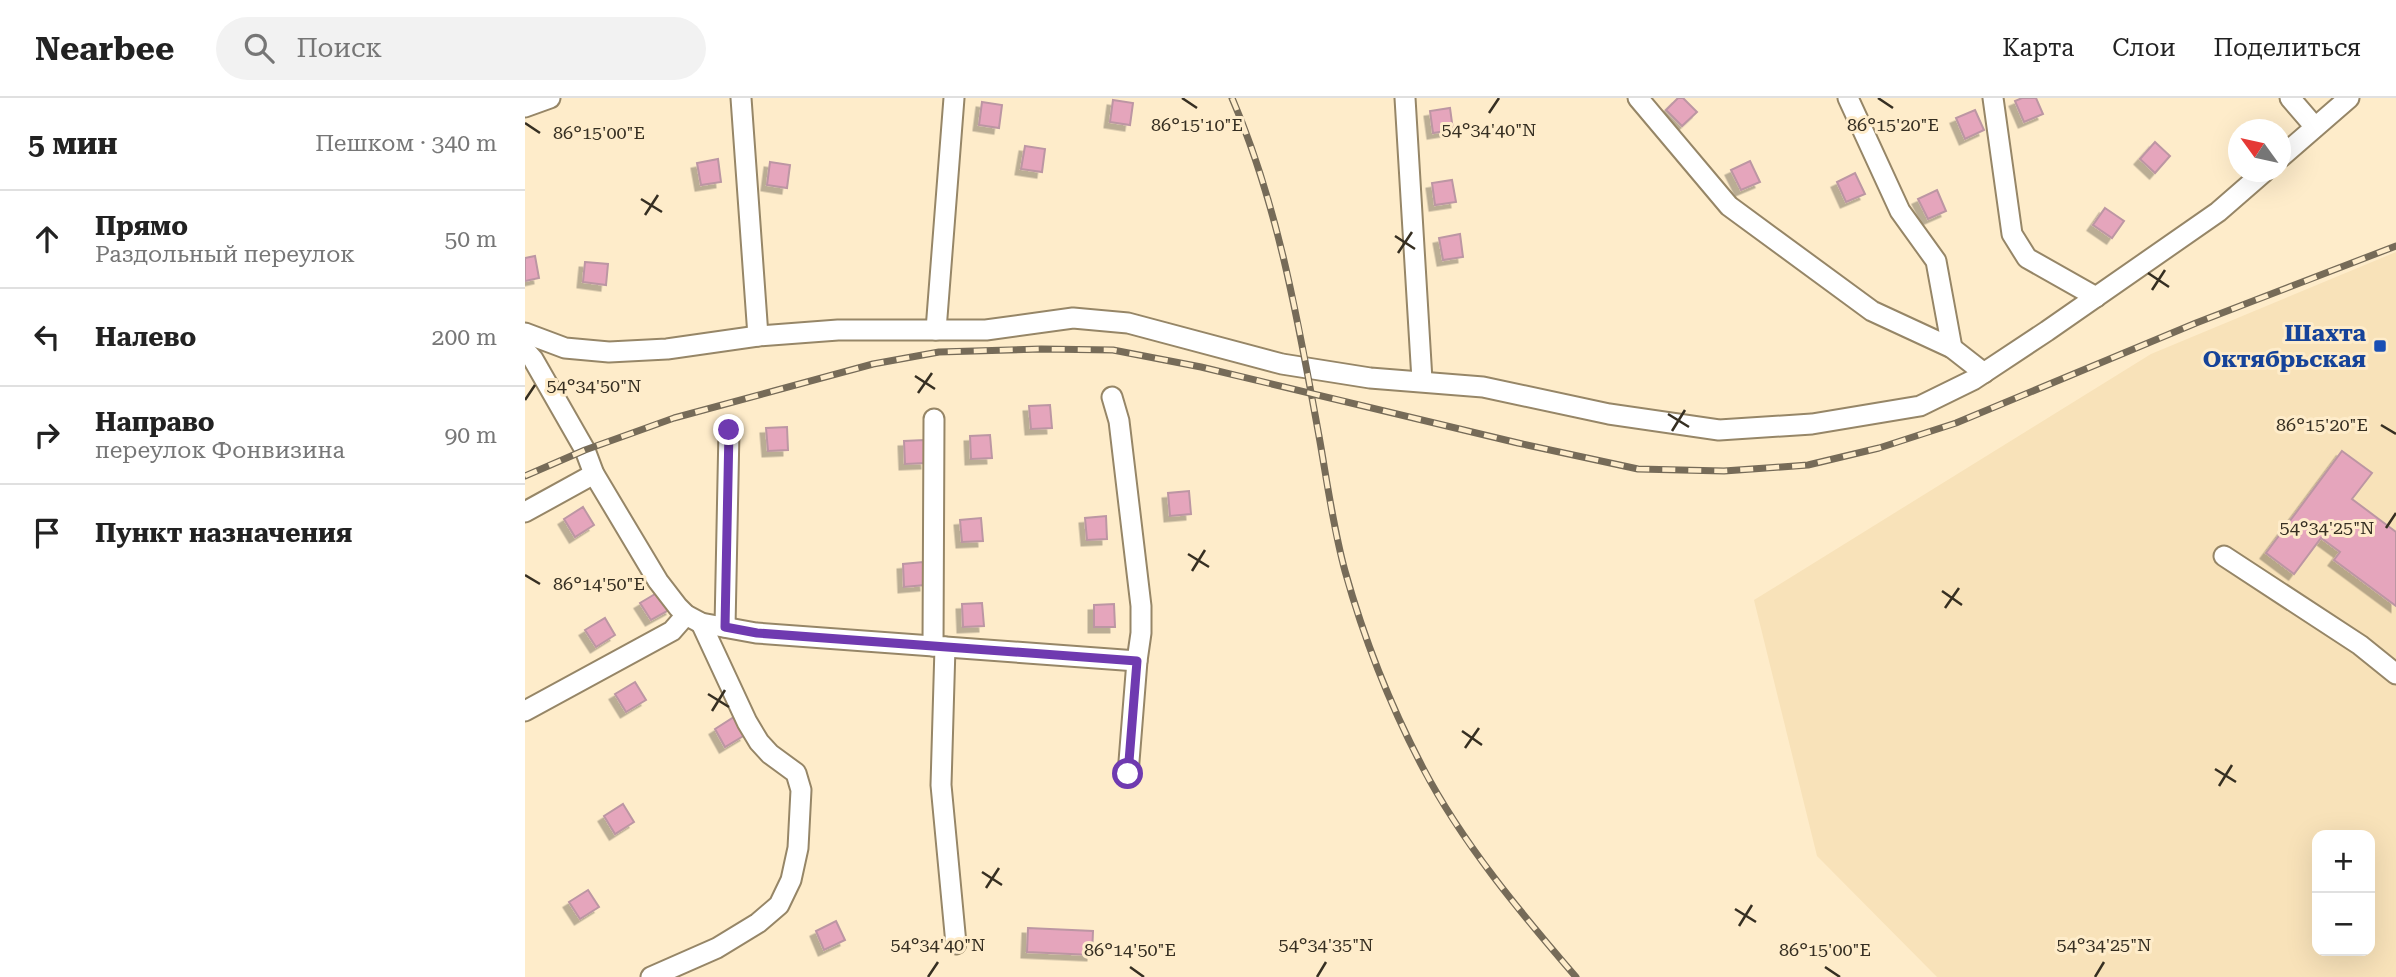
<!DOCTYPE html>
<html lang="ru">
<meta charset="utf-8">
<style>
:root{--surface:#fff;--page:#f2f2f2;--text:#222;--muted:#767676;--line:#e0e0e0}
body{margin:0;font-family:"Roboto Serif",serif;background:var(--page);color:var(--text)}
.controls{position:absolute;right:21px;bottom:21px;display:grid;overflow:hidden;border-radius:14px;box-shadow:0 7px 28px #0002}
.controls button{width:63px;height:63px;display:grid;place-items:center;padding:0;border:0;border-bottom:2px solid var(--line);background:var(--surface);color:var(--text);font:35px sans-serif}
.compass{position:absolute;left:1703px;top:21px;width:63px;height:63px;border-radius:50%;background:var(--surface);box-shadow:0 7px 28px #0002;rotate:303deg}
.stop{position:absolute;width:21px;height:21px;margin:-16px;border:5px solid #6f3ab0;border-radius:50%;background:#fff}
.stop.end{background:#6f3ab0;border-color:#fff;box-shadow:0 2px 7px #0008}
.list{margin:0;padding:0;list-style:none}
h2{display:flex;justify-content:space-between;align-items:center;height:91px;margin:0;padding:0 28px;font-size:30px}
h2 small{font-size:23px;font-weight:400;color:var(--muted)}
.list li{display:grid;grid-template-columns:46px 1fr auto;gap:21px;align-items:center;box-sizing:border-box;height:98px;padding:0 28px;border-top:2px solid var(--line)}
.list b{display:block;font-size:26px;white-space:nowrap}
.list p{margin:0;font-size:23px;white-space:nowrap;color:var(--muted)}
.list em{font-size:23px;font-style:normal;color:var(--muted)}
.icon{flex:none;width:38px;height:38px;fill:none;stroke:currentColor;stroke-width:2;stroke-linecap:round;stroke-linejoin:round}
.map{position:relative;flex:none;width:1871px;height:879px;overflow:hidden}
header{display:flex;align-items:center;gap:42px;box-sizing:border-box;height:98px;padding:0 35px;background:var(--surface);border-bottom:2px solid var(--line)}
header strong{font-size:33px}
nav{display:flex;gap:38px;margin-inline-start:auto;font-size:24px}
.search{width:490px;height:63px;background:var(--page);display:flex;align-items:center;gap:18px;box-sizing:border-box;padding:0 24px;border-radius:38px;color:var(--muted);font-size:26px}
main{display:flex}
aside{flex:1;background:var(--surface)}
.map>svg:first-child{display:block}
</style>
<header>
<strong>Nearbee</strong>
<div class="search"><svg class="icon" aria-label="search" viewBox="0 0 24 24"><circle cx="10" cy="10" r="6"/><path d="M15 15l6 6"/></svg>Поиск</div>
<nav><a>Карта</a><a>Слои</a><a>Поделиться</a></nav>
</header>
<main>
<aside>
<h2>5 мин<small>Пешком · 340 m</small></h2>
<ul class="list">
<li><svg class="icon" aria-label="ahead" viewBox="0 0 24 24"><path d="M12 20V5M6 11l6-6 6 6"/></svg><div><b>Прямо</b><p>Раздольный переулок</p></div><em>50 m</em></li>
<li><svg class="icon" aria-label="left" viewBox="0 0 24 24"><path d="M17 20v-9H6M10 6l-5 5 5 5"/></svg><div><b>Налево</b></div><em>200 m</em></li>
<li><svg class="icon" aria-label="right" viewBox="0 0 24 24"><path d="M7 20v-9h11M14 6l5 5-5 5"/></svg><div><b>Направо</b><p>переулок Фонвизина</p></div><em>90 m</em></li>
<li><svg class="icon" aria-label="arrive" viewBox="0 0 24 24"><path d="M6 21V4h12l-3 4 3 4H6"/></svg><div><b>Пункт назначения</b></div></li>
</ul>
</aside>
<div class="map">
<svg width="1871" height="879" viewBox="0 0 1871 879">
<defs>
<filter id="shadow"><feDropShadow dx="-5.5" dy="5.5" stdDeviation="0" flood-color="#0004"/></filter>
</defs>
<rect width="100%" height="100%" fill="#feecca"/>
<!-- built -->
<path fill="#f8e2b9" fill-rule="evenodd" d="M1871 154V879H1412L1292 758 1229 502 1626 256ZM1792 737H1845V853H1792Z"/>
<!-- building -->
<g fill="#e5a5bc" stroke="#bc96a3" stroke-width="2" filter="url(#shadow)">
<path d="M1153 0H1158L1172 14 1157 28 1141 12Z"/>
<path d="M1497 0H1511L1518 16 1499 24 1490 3Z"/>
<path d="M588 2 608 5 605 27 585 24Z"/>
<path d="M457 4 477 7 474 30 454 27Z"/>
<path d="M925 10 928 32 908 35 905 13Z"/>
<path d="M1450 12 1459 32 1440 41 1431 20Z"/>
<path d="M1630 44 1645 58 1630 75 1615 61Z"/>
<path d="M500 48 520 51 517 74 496 71Z"/>
<path d="M193 61 196 84 176 87 172 65Z"/>
<path d="M1225 63 1235 84 1216 92 1206 72Z"/>
<path d="M245 64 265 67 262 90 242 87Z"/>
<path d="M1330 75 1340 96 1321 104 1312 84Z"/>
<path d="M927 82 931 104 910 107 907 85Z"/>
<path d="M1412 92 1421 113 1403 121 1393 101Z"/>
<path d="M1580 110 1599 123 1587 140 1568 127Z"/>
<path d="M935 136 938 159 918 162 914 140Z"/>
<path d="M10 158 14 180 0 183V160Z"/>
<path d="M60 164 83 166 81 187 58 184Z"/>
<path d="M525 307 527 330 506 331 504 308Z"/>
<path d="M262 329 263 352 243 353 241 330Z"/>
<path d="M465 337 467 360 446 361 445 338Z"/>
<path d="M399 342 401 365 380 366 379 343Z"/>
<path d="M1817 353 1847 375 1827 401 1871 434V508L1809 462 1815 454 1796 440 1769 476 1741 455Z"/>
<path d="M664 393 666 416 645 418 643 395Z"/>
<path d="M58 409 69 427 50 439 39 421Z"/>
<path d="M581 418 582 441 562 442 560 420Z"/>
<path d="M456 420 458 443 437 444 435 422Z"/>
<path d="M398 464 400 487 379 489 378 466Z"/>
<path d="M135 493 146 511 126 522 115 505Z"/>
<path d="M457 505 459 528 438 529 437 506Z"/>
<path d="M589 506 590 529H569V507Z"/>
<path d="M80 520 90 537 71 549 60 532Z"/>
<path d="M110 584 121 602 101 614 90 596Z"/>
<path d="M209 619 220 637 200 649 190 631Z"/>
<path d="M98 706 109 724 90 736 79 718Z"/>
<path d="M63 792 74 809 55 821 44 804Z"/>
<path d="M311 823 320 842 299 852 291 833Z"/>
<path d="M503 830 568 833 567 857 502 854Z"/>
</g>
<g fill="none" stroke-linecap="round" stroke-linejoin="round">
<!-- minor casing -->
<g stroke="#968667" stroke-width="23">
<g id="minor">
<path d="M216 0 233 238"/>
<path d="M880 0 897 282"/>
<path d="M1113 0 1204 108 1347 213 1427 250 1459 275"/>
<path d="M1323 0 1375 113 1411 163 1427 250"/>
<path d="M1468 0 1487 136 1502 160 1571 199"/>
<path d="M1765 0 1790 29"/>
<path d="M0 9 25 0"/>
<path d="M1756 59 1824 0"/>
<path d="M411 232 429 0"/>
<path d="M0 235 40 250 84 254 142 251 233 238 313 232H461L548 220 603 225 757 266 845 280 958 289 1084 316 1194 332 1287 326 1395 308 1448 282 1522 233 1693 114 1739 74"/>
<path d="M0 252 8 261 60 352 69 376 133 483 153 509 161 517 176 525 231 535 612 563"/>
<path d="M587 299 594 323 616 508V535L612 563 603 676"/>
<path d="M0 414 69 376"/>
<path d="M1699 458 1835 547 1871 576"/>
<path d="M200 529 204 332"/>
<path d="M408 548 409 321"/>
<path d="M420 549 416 687 431 846"/>
<path d="M0 613 147 533 161 517"/>
<path d="M126 879 192 850 233 825 254 807 266 782 273 750 276 692 271 675 245 656 234 644 222 624 176 525"/>
</g>
</g>
<!-- minor -->
<use href="#minor" stroke="#fff" stroke-width="19"/>
<!-- rail casing -->
<g stroke="#766b58" stroke-width="7">
<g id="rail">
<path d="M707 0C753 107 773 223 794 338 802 383 808 429 820 473 839 541 865 607 898 670 938 746 995 814 1051 879"/>
<path d="M0 378 60 352 149 320 348 266 414 254 516 251 588 252 676 269 993 345 1113 371 1199 373 1283 367 1354 350 1431 325 1671 225 1871 148"/>
</g>
</g>
<!-- rail -->
<use href="#rail" stroke="#feecca" stroke-width="4.5" stroke-dasharray="13" stroke-linecap="butt"/>
</g>
<g fill="none" stroke-linecap="round" stroke-linejoin="round">
<!-- route -->
<path stroke="#6f3ab0" stroke-width="9" d="M204 332 200 529 232 535 612 563 603 676"/>
</g>
<!-- ticks -->
<path fill="none" stroke="#362f22" stroke-width="2.5" d="M657 0 672 10M1353 0 1368 10M964 15 974 0M0 25 15 35M116 101 137 114M120 117 133 97M870 138 890 151M873 155 887 134M1623 175 1644 189M1627 192 1640 172M390 278 410 291M393 295 407 275M0 302 10 287M1143 316 1164 329M1856 327 1871 336M1147 333 1160 312M1861 430 1871 415M663 456 684 469M667 473 680 452M0 477 15 486M1417 493 1437 507M1420 510 1434 490M183 596 204 609M187 613 200 592M937 633 957 647M940 650 954 630M1690 671 1711 684M1694 688 1707 667M457 774 477 787M461 790 474 770M1210 811 1231 824M1214 828 1227 807M605 869 619 879M1300 869 1315 879M403 879 413 864M792 879 801 864M1570 879 1579 864"/>
<!-- markers -->
<rect fill="#1a4fb4" stroke="#feecca" stroke-width="2.5" x="1848" y="241" width="14" height="14" rx="3.5"/>
<g text-anchor="middle" stroke-width="6" stroke-linejoin="round" paint-order="stroke">
<!-- transit labels -->
<g font-size="23" font-weight="bold" fill="#164399" stroke="#feecca" text-anchor="end">
<text x="1841" y="243">Шахта<tspan x="1841" dy="26">Октябрьская</tspan></text>
</g>
</g>
<g font-size="18" text-anchor="middle" fill="#362f22" stroke="#feecca" stroke-width="6" stroke-linejoin="round" paint-order="stroke">
<text x="672" y="33">86°15'10"E</text>
<text x="1368" y="33">86°15'20"E</text>
<text x="964" y="38">54°34'40"N</text>
<text x="74" y="41">86°15'00"E</text>
<text x="69" y="294">54°34'50"N</text>
<text x="1797" y="333">86°15'20"E</text>
<text x="1802" y="436">54°34'25"N</text>
<text x="74" y="492">86°14'50"E</text>
<text x="413" y="853">54°34'40"N</text>
<text x="801" y="853">54°34'35"N</text>
<text x="1579" y="853">54°34'25"N</text>
<text x="605" y="858">86°14'50"E</text>
<text x="1300" y="858">86°15'00"E</text>
</g>
</svg>
<div class="controls">
<button>+</button>
<button>−</button>
</div>
<svg class="compass" viewBox="-18 -18 36 36"><path d="M0-13l5 13h-10z" fill="#e53935"/><path d="M0 13l5-13h-10z" fill="#767676"/></svg>
<div class="stop" style="left:603px;top:676px"></div>
<div class="stop end" style="left:204px;top:332px"></div>
</div>
</main>
